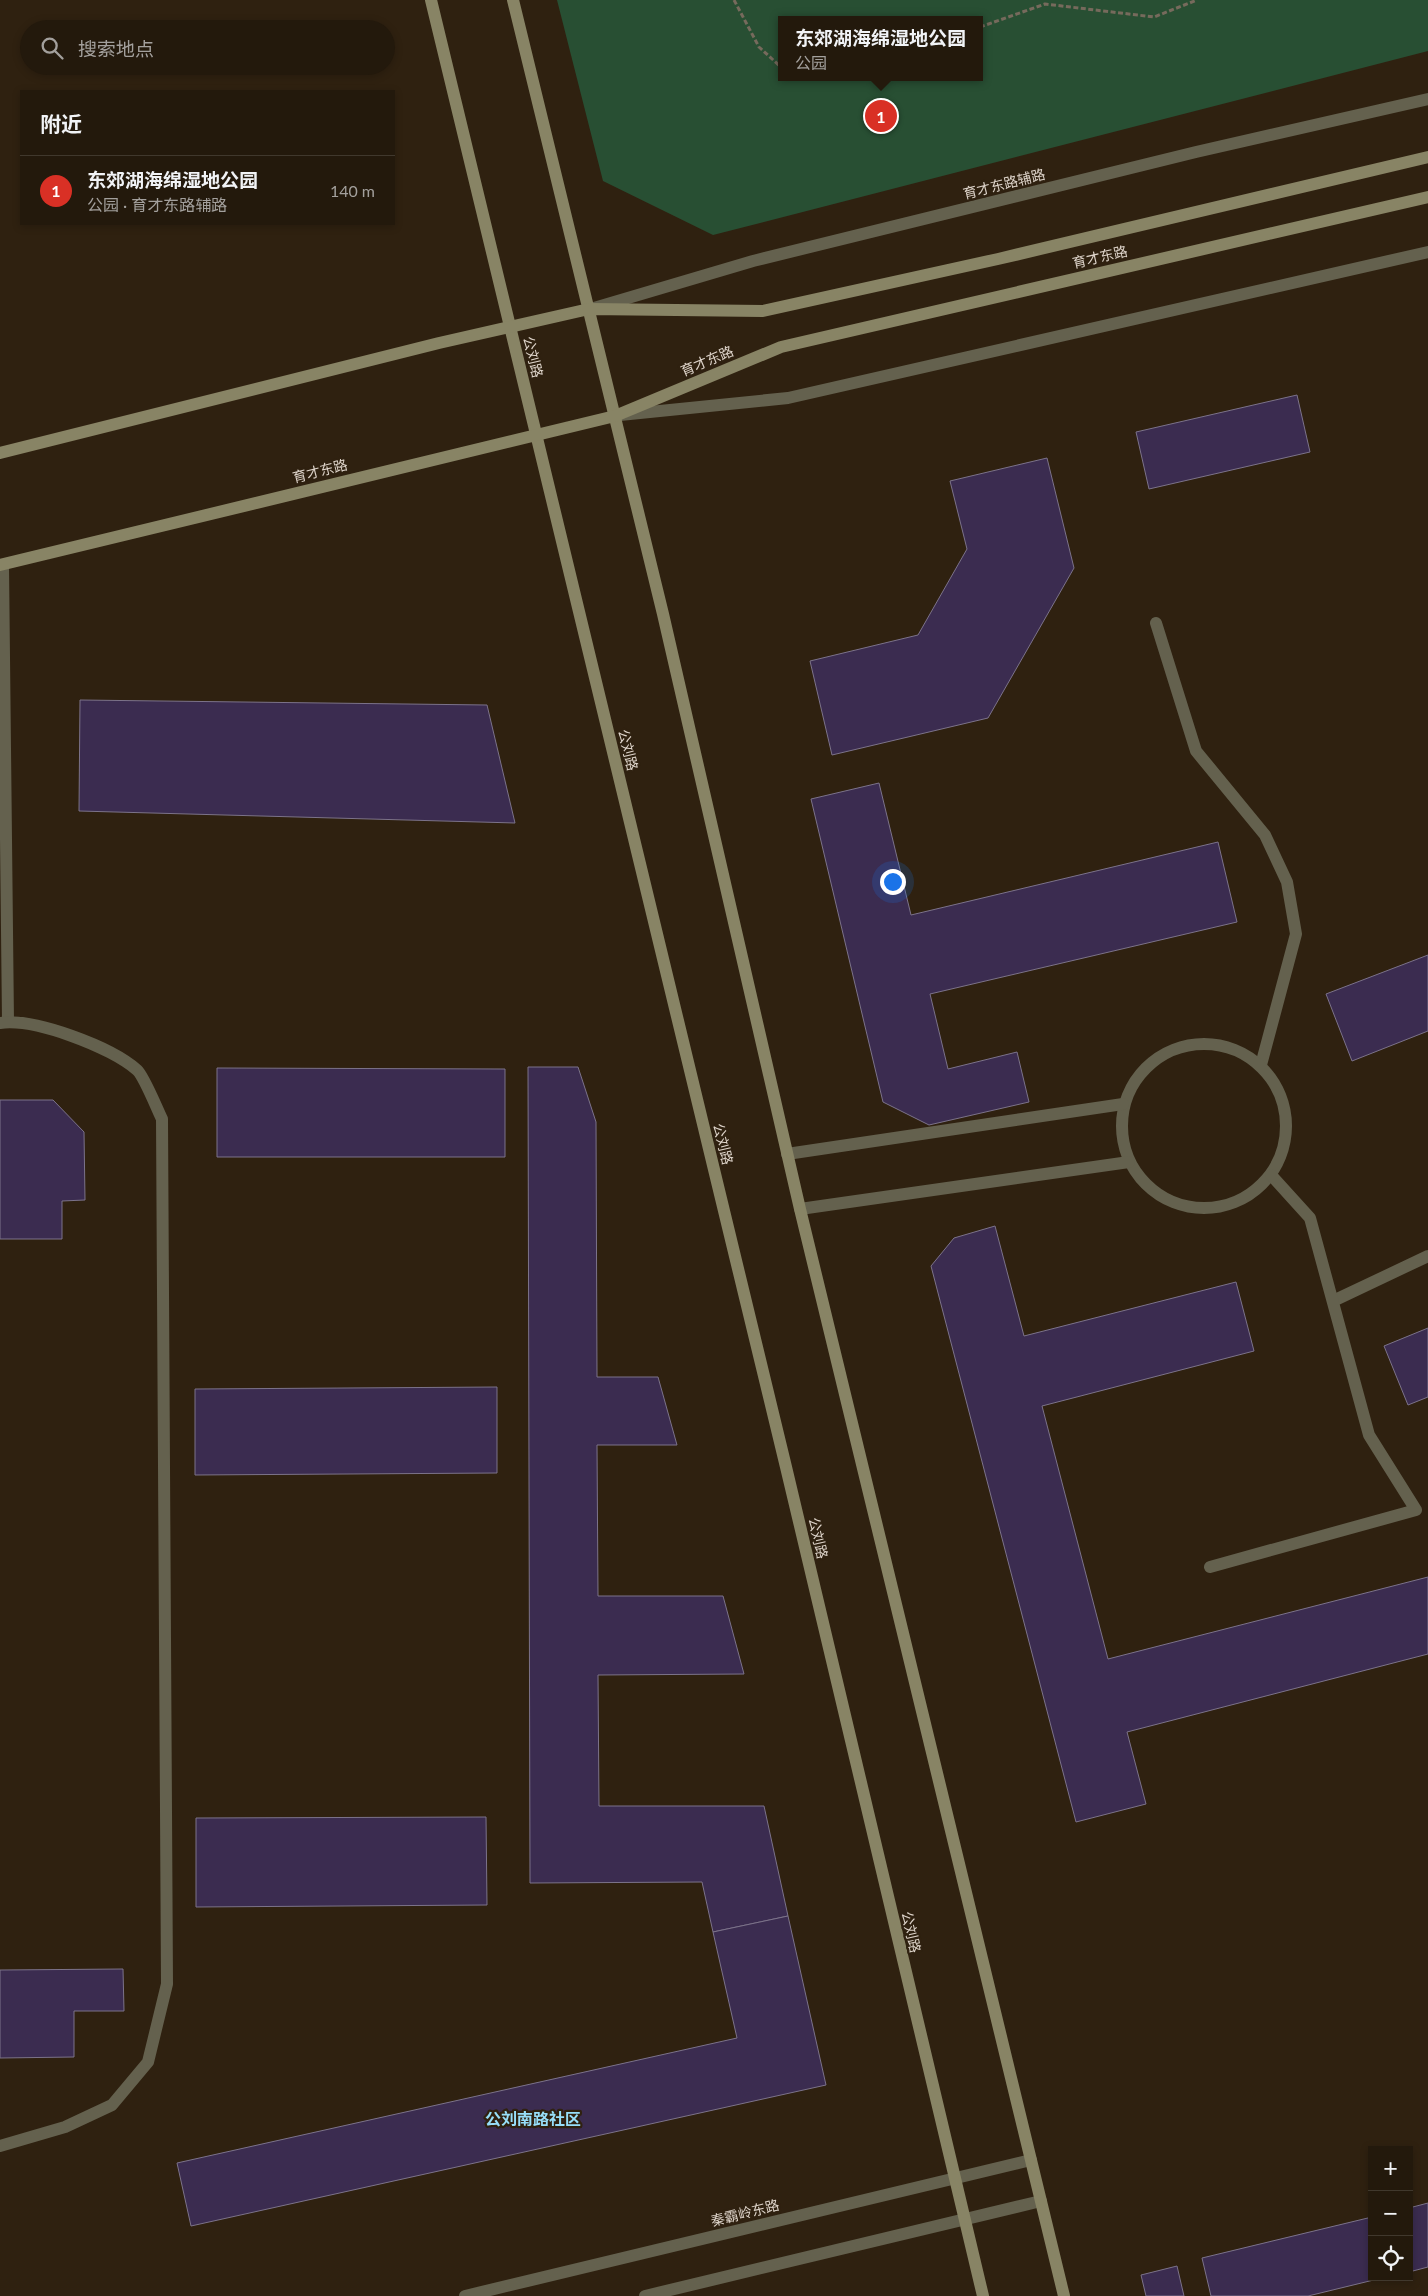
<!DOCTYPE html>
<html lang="zh">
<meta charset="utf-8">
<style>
:root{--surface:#23190c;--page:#2f261a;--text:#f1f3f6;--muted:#a3a09d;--line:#40382d;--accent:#d93025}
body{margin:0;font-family:Lato,"Noto Sans SC",sans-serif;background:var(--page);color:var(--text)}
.controls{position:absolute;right:15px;bottom:15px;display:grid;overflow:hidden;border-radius:0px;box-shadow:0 2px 8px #0003}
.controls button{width:45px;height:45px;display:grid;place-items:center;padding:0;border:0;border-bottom:1px solid var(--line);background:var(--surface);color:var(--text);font:25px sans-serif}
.you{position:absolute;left:892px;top:881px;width:18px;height:18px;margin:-12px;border:4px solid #fff;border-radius:50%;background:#1a73e8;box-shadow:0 0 0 8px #1a73e833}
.badge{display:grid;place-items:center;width:32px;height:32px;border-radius:50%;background:var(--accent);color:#fff;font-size:16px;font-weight:700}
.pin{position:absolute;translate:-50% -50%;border:2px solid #fff;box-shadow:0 1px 5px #0006}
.popup{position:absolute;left:778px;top:16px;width:205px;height:65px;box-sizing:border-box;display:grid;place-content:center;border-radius:0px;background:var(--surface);filter:drop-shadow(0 1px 4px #0005);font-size:16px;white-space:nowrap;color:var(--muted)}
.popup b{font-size:19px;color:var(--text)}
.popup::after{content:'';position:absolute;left:50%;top:100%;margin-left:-10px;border:10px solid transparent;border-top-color:var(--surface)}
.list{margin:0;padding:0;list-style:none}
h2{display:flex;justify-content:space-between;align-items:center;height:65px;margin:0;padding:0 20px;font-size:21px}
h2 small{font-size:16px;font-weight:400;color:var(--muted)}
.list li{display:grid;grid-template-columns:32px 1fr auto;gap:15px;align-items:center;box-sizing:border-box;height:70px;padding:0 20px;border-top:1px solid var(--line)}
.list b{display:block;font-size:19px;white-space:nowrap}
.list p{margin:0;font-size:16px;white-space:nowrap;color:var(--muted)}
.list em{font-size:16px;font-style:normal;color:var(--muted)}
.icon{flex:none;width:28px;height:28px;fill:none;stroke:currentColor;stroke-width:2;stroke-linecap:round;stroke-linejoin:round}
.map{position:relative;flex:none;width:1428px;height:2296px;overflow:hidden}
.search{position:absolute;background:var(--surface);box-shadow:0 2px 8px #0003;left:20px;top:20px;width:375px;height:55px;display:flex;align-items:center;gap:12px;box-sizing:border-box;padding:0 18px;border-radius:28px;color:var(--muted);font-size:19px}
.panel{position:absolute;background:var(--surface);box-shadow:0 2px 8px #0003;left:20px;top:90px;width:375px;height:135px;border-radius:0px}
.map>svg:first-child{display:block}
</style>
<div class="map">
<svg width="1428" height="2296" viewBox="0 0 1428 2296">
<rect width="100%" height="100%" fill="#2f2110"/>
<!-- green -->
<path fill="#284f33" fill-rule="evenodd" d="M557 0H1428V51L713 235 603 181ZM782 20H980V77H782Z"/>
<!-- building -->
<g fill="#3b2c50" stroke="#7c738a">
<path d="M1297 395 1310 452 1149 489 1136 432Z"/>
<path d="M1047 458 1074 568 988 718 832 755 810 661 918 635 967 549 950 481Z"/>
<path d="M80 700 487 705 515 823 79 811Z"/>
<path d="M879 783 911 915 1218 842 1237 922 930 994 948 1069 1017 1052 1029 1102 929 1125 883 1102 811 799Z"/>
<path d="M1428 955V1031L1352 1061 1326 994Z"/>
<path d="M528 1067H578L596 1122 597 1377H658L677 1445H597L598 1596H723L744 1674 598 1675 599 1806H764L788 1916 713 1932 702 1882 530 1883Z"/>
<path d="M217 1068 505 1069V1157H217Z"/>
<path d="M0 1100H53L84 1132 85 1200 62 1201V1239H0Z"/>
<path d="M995 1226 1024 1336 1236 1282 1254 1351 1042 1406 1108 1659 1428 1577V1654L1127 1732 1146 1804 1076 1822 931 1266 954 1238Z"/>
<path d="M1428 1328V1397L1408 1405 1384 1346Z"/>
<path d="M497 1387V1473L195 1475V1389Z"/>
<path d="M486 1817 487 1905 196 1907V1818Z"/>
<path d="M788 1916 826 2085 191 2226 177 2163 737 2038 713 1932Z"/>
<path d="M123 1969 124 2011H74V2057L0 2058V1970Z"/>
<path d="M1428 2203V2267L1409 2272V2208Z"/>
<path d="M1372 2217V2277H1386L1308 2296H1211L1202 2258Z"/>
<path d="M1177 2266 1184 2296H1146L1141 2275Z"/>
</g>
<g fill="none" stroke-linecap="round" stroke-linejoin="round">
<!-- path -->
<g stroke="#766a5c" stroke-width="3" stroke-dasharray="5 2.5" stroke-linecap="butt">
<path d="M734 0 759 47 782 68"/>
<path d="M980 27 1045 4 1154 17 1197 0"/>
<path d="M819 77H842"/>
</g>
<!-- service -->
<g stroke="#64614e" stroke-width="12">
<path d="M3 565 8 1022"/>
<path d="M0 1023C35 1018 111 1047 137 1070 144 1076 157 1109 162 1119L167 1984 148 2062 112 2105 65 2127 0 2146"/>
</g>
<!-- minor -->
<g stroke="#64614e" stroke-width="12">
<path d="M1156 623 1196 751 1265 835 1287 882 1296 934 1261 1065"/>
<circle cx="1204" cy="1126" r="82"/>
<path d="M787 1154 1123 1104"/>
<path d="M800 1209 1129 1162"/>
<path d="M1333 1301 1428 1256"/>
<path d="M1210 1567 1416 1510 1369 1435 1310 1218 1271 1175"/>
</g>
<!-- tertiary -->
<g stroke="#64614e" stroke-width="12">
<path d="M594 308 753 261 1196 152 1428 99"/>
<path d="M620 415 788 398 1428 252"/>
<path d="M465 2296 1031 2160"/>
<path d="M645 2296 1041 2201"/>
</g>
<!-- secondary -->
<g stroke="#888465" stroke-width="12">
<path d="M431 0 786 1467 983 2296"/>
<path d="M513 0 663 614 800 1209 1064 2296"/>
<path d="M0 453 439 343 589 309 763 311 998 259 1428 157"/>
<path d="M0 565 615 416 781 347 1428 197"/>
</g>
</g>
<g text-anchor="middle" stroke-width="4.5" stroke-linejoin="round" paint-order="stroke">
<!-- street labels -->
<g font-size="14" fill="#ddd3c9" stroke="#2f2110">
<text transform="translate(1004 184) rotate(-14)" y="5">育才东路辅路</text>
<text transform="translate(1100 257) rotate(-13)" y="5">育才东路</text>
<text transform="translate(533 357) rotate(76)" y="5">公刘路</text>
<text transform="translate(707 361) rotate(-23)" y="5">育才东路</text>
<text transform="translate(320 471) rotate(-14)" y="5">育才东路</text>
<text transform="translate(628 750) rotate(76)" y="5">公刘路</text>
<text transform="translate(723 1144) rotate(76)" y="5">公刘路</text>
<text transform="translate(818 1538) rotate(77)" y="5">公刘路</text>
<text transform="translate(911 1932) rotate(77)" y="5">公刘路</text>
<text transform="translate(745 2213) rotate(-14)" y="5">秦霸岭东路</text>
</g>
<!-- quarter labels -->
<g font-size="16" font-weight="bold" fill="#97def9" stroke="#2f2110">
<text x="533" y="2125">公刘南路社区</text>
</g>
</g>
</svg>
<div class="controls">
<button>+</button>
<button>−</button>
<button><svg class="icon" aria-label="locate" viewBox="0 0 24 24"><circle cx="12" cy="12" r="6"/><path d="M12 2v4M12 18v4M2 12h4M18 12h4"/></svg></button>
</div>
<div class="you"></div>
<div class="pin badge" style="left:881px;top:116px">1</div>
<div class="popup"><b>东郊湖海绵湿地公园</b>公园</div>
<div class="search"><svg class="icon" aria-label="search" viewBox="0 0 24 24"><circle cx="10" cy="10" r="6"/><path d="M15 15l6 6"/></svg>搜索地点</div>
<section class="panel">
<h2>附近<small></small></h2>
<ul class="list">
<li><span class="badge">1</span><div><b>东郊湖海绵湿地公园</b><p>公园 · 育才东路辅路</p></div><em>140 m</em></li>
</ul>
</section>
</div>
